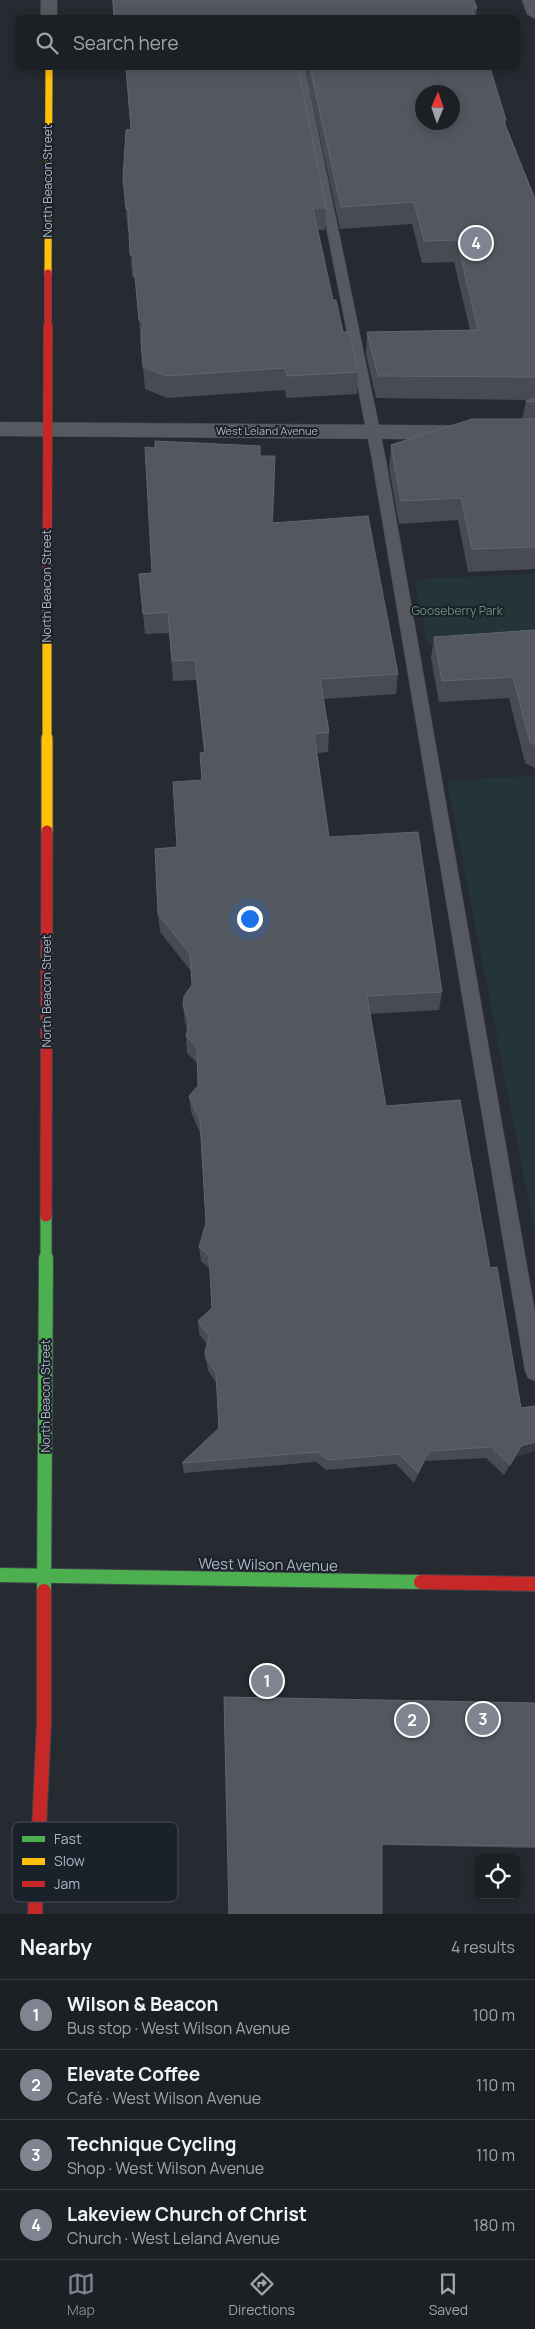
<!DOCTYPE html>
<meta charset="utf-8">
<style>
:root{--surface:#1c2025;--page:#292d32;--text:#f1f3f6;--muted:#a0a3a7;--line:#3a3e42;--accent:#7f8590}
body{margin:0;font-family:Manrope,sans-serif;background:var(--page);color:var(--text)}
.controls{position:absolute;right:15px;bottom:15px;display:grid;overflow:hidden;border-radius:8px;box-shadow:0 2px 12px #0003}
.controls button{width:45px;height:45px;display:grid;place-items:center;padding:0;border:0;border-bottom:1px solid var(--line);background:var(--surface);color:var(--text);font:25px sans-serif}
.compass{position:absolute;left:415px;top:85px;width:45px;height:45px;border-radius:50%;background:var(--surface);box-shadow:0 2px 12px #0003;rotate:2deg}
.you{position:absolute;left:249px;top:918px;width:18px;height:18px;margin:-12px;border:4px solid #fff;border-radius:50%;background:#1a73e8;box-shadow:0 0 0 8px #1a73e833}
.badge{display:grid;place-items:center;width:32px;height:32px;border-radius:50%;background:var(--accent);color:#fff;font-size:16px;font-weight:700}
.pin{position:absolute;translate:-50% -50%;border:2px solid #fff;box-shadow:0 1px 5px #0006}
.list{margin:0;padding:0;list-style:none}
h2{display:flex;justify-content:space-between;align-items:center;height:65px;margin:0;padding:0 20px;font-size:21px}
h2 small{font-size:16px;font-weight:400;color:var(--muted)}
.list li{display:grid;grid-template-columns:32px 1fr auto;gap:15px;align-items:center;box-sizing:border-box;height:70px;padding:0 20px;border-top:1px solid var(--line)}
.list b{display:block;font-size:19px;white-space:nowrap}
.list p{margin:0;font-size:16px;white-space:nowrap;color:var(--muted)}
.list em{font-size:16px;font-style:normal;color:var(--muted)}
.icon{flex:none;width:28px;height:28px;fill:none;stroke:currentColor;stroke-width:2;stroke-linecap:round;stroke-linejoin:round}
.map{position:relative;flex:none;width:535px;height:1914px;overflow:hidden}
.search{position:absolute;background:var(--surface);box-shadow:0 2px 12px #0003;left:15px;right:15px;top:15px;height:55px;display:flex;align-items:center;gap:12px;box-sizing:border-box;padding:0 18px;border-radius:8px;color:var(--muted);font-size:19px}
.sheet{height:345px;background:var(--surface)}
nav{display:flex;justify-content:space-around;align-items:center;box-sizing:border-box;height:70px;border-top:1px solid var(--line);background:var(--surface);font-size:14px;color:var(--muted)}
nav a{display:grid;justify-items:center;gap:2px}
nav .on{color:var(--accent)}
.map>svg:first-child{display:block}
</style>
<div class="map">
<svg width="535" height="1914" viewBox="0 0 535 1914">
<rect width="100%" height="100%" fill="#262a31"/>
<!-- green -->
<g fill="#243437">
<path d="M535 574V640L428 645 414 579Z"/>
<path d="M535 776V1234L447 780Z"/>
</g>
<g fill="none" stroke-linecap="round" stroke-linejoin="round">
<!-- lane casing -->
<g stroke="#42444a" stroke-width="1">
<path id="lane" d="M295 68H305L386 460 535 1312V1381L528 1378 525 1371 372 460Z"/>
</g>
<!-- street casing -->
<g stroke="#42444a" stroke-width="1">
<g id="street">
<rect x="41" y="0" width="16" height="18"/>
<path d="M522 0H535V19L527 14Z"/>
<path d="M0 422 535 426V440L0 436Z"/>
</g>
</g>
<!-- fast-far1 casing -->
<g stroke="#42444a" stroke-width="13">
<path id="fast-far1" d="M46 1259V1216"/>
</g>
<!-- fast casing -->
<g stroke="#42444a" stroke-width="16">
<g id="fast">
<path d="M0 1575 421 1582"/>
<path d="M44 1591 46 1258"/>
</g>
</g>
<!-- slow-far2 casing -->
<g stroke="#42444a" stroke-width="8">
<path id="slow-far2" d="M48 273 49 68"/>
</g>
<!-- slow-far1 casing -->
<g stroke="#42444a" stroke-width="10">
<path id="slow-far1" d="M47 635V739"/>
</g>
<!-- slow casing -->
<g stroke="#42444a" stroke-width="13">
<path id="slow" d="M47 738V831"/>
</g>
<!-- jam-far3 casing -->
<g stroke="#42444a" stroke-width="8">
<path id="jam-far3" d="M48 327V273"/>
</g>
<!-- jam-far2 casing -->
<g stroke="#42444a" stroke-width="10">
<path id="jam-far2" d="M47 635 48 326"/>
</g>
<!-- jam-far1 casing -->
<g stroke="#42444a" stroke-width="13">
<path id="jam-far1" d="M46 1216 47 831"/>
</g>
<!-- jam casing -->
<g stroke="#42444a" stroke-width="16">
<g id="jam">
<path d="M421 1582 535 1584"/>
<path d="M35 1914 44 1723V1591"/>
</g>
</g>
<!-- lane -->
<use href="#lane" fill="#565960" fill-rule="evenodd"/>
<!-- street -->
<use href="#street" fill="#565960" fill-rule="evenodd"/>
<!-- fast-far1 -->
<use href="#fast-far1" stroke="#4caf50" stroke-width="11"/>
<!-- fast -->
<use href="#fast" stroke="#4caf50" stroke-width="14"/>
<!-- slow-far2 -->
<use href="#slow-far2" stroke="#ffc107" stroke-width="7"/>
<!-- slow-far1 -->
<use href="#slow-far1" stroke="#ffc107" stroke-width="9"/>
<!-- slow -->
<use href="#slow" stroke="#ffc107" stroke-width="11"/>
<!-- jam-far3 -->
<use href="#jam-far3" stroke="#c62828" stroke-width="7"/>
<!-- jam-far2 -->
<use href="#jam-far2" stroke="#c62828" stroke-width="9"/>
<!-- jam-far1 -->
<use href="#jam-far1" stroke="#c62828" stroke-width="11"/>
<!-- jam -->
<use href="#jam" stroke="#c62828" stroke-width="14"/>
</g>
<!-- wall -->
<g fill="#484c52">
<path d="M112 0H474L477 8 476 18H114Z"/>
<path d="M305 68H490L506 120V125L535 199V569L468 572 458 520 399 524 389 468 391 445 522 419 526 401 531 400 376 398 366 354 367 332 470 330 454 262 422 263 412 224 340 229Z"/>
<path d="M131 129 326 208 325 230H318L333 300 343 332 358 372 357 394 286 398 285 390 167 398 145 389 135 277H132L129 231H128L123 178Z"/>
<path d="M260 446V456L275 478 273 523 398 674 396 694 323 699 329 732 328 752 317 753 329 837 442 992 439 1010 370 1014 386 1106 490 1268 521 1408 535 1406V1451L515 1457 504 1475 486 1458 425 1461 414 1483 396 1464 326 1470 316 1462 184 1473 182 1463 219 1428 217 1384 208 1371 205 1352 207 1344 199 1334 198 1321 212 1308 210 1269 201 1261 199 1247 206 1223 201 1135 191 1112 189 1096 198 1086 197 1063 187 1053 186 1036 187 1030 185 1023 183 1005 192 985 191 971 160 932 158 914 177 847 202 780 204 753 196 680 173 681 169 633 145 634 139 574 152 573Z"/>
<path d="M535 630V768L525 763 509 698 439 702 431 658 434 637Z"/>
<path d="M535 1703V1848L382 1845 229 1914Z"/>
</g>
<!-- shaded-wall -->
<g fill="#363a40">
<path d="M275 456V478L272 544V523Z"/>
<path d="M535 1442V1451L515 1457 504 1475 521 1446Z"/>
<path d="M429 1451 425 1461 414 1483 418 1473Z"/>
</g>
<!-- building -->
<g fill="#53575f" stroke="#61666e" fill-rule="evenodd">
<path d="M113 0H474L477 8H472L475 18H114Z"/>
<path d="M126 68H298L326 208H313L333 300H336L343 332H350L358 372 287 376 285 368 166 376 143 367 141 341 143 322 139 320 133 255H130L128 209H126L123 178 126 130 131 129Z"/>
<path d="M310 68H490L506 120H503L535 199V377L378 376 367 332 478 330 457 240 424 241 414 202 341 207ZM422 92H452V122H422Z"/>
<path d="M535 398V402L526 401Z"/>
<path d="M472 419H535V547L472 549 461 498 401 501 391 445Z"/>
<path d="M155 441 260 446V456H275L272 523 368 516 398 674 320 679 329 732 314 734 329 837 418 832 442 992 367 996 386 1106 460 1100 490 1268 497 1267 521 1408 535 1406V1442L521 1446 510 1465 491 1447 429 1451 418 1473 399 1454 328 1460 317 1452 182 1463 219 1428 216 1373 206 1359 205 1352 209 1336 198 1321 212 1308 209 1256 199 1247 206 1223 200 1120 189 1096 198 1086 197 1047 186 1036 189 1023 183 1005 184 996 192 985 190 954 158 914 155 849 177 847 173 782 202 780 200 753 205 752 195 660 172 661 168 612 143 614 139 574 152 573 145 447 155 448Z"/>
<path d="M535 630V745L530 742 513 677 442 681 434 637Z"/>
<path d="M224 1697 535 1703V1846L382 1844V1914H229Z"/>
</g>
<g text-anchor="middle" stroke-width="4" stroke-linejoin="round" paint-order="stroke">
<!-- far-street labels -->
<g font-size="11" fill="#afb6c3" stroke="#1a212b">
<text x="267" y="435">West Leland Avenue</text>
</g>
<!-- street labels -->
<g font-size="12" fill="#afb6c3" stroke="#1a212b">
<text transform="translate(48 181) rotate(-90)" y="4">North Beacon Street</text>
<text transform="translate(47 586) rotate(-90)" y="4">North Beacon Street</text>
<text transform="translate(47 991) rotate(-90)" y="4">North Beacon Street</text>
<text transform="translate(46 1396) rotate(-90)" y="4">North Beacon Street</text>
</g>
<!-- park labels -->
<g font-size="12" fill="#689274" stroke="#1a212b">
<text x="457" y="615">Gooseberry Park</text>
</g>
<!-- near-street labels -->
<g font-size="15" fill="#afb6c3" stroke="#1a212b">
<text transform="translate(268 1565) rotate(1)" y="5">West Wilson Avenue</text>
</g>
</g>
<!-- legend -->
<rect x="12" y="1822" width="166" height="80" rx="8" fill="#1a212b" stroke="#474e59" stroke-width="1"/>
<rect x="22" y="1836" width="23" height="6" fill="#4caf50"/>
<rect x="22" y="1858" width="23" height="7" fill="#ffc107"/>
<rect x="22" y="1881" width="23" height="6" fill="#c62828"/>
<g font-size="14" fill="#afb6c3">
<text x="54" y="1844">Fast</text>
<text x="54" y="1866">Slow</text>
<text x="54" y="1889">Jam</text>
</g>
</svg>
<div class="controls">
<button><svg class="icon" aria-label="locate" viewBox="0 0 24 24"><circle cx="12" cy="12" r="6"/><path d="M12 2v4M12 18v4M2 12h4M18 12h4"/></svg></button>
</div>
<svg class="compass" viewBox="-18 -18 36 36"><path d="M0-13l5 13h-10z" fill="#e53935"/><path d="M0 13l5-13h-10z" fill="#a0a3a7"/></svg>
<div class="you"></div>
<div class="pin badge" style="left:267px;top:1681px">1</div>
<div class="pin badge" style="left:412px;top:1720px">2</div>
<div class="pin badge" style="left:483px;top:1719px">3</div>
<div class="pin badge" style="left:476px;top:243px">4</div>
<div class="search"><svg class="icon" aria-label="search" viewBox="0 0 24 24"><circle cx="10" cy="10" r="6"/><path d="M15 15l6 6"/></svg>Search here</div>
</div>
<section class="sheet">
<h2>Nearby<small>4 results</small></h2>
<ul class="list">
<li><span class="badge">1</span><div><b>Wilson &amp; Beacon</b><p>Bus stop · West Wilson Avenue</p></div><em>100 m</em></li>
<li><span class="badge">2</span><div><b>Elevate Coffee</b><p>Café · West Wilson Avenue</p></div><em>110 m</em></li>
<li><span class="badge">3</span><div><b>Technique Cycling</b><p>Shop · West Wilson Avenue</p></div><em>110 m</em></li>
<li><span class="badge">4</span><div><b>Lakeview Church of Christ</b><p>Church · West Leland Avenue</p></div><em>180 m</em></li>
</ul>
</section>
<nav>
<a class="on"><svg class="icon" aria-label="map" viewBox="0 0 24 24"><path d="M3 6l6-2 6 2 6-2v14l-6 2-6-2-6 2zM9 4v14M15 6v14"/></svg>Map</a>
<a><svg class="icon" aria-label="directions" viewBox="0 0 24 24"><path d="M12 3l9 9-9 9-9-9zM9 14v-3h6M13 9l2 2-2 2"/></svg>Directions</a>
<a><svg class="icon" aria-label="saved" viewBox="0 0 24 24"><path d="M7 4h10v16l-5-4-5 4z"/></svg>Saved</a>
</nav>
